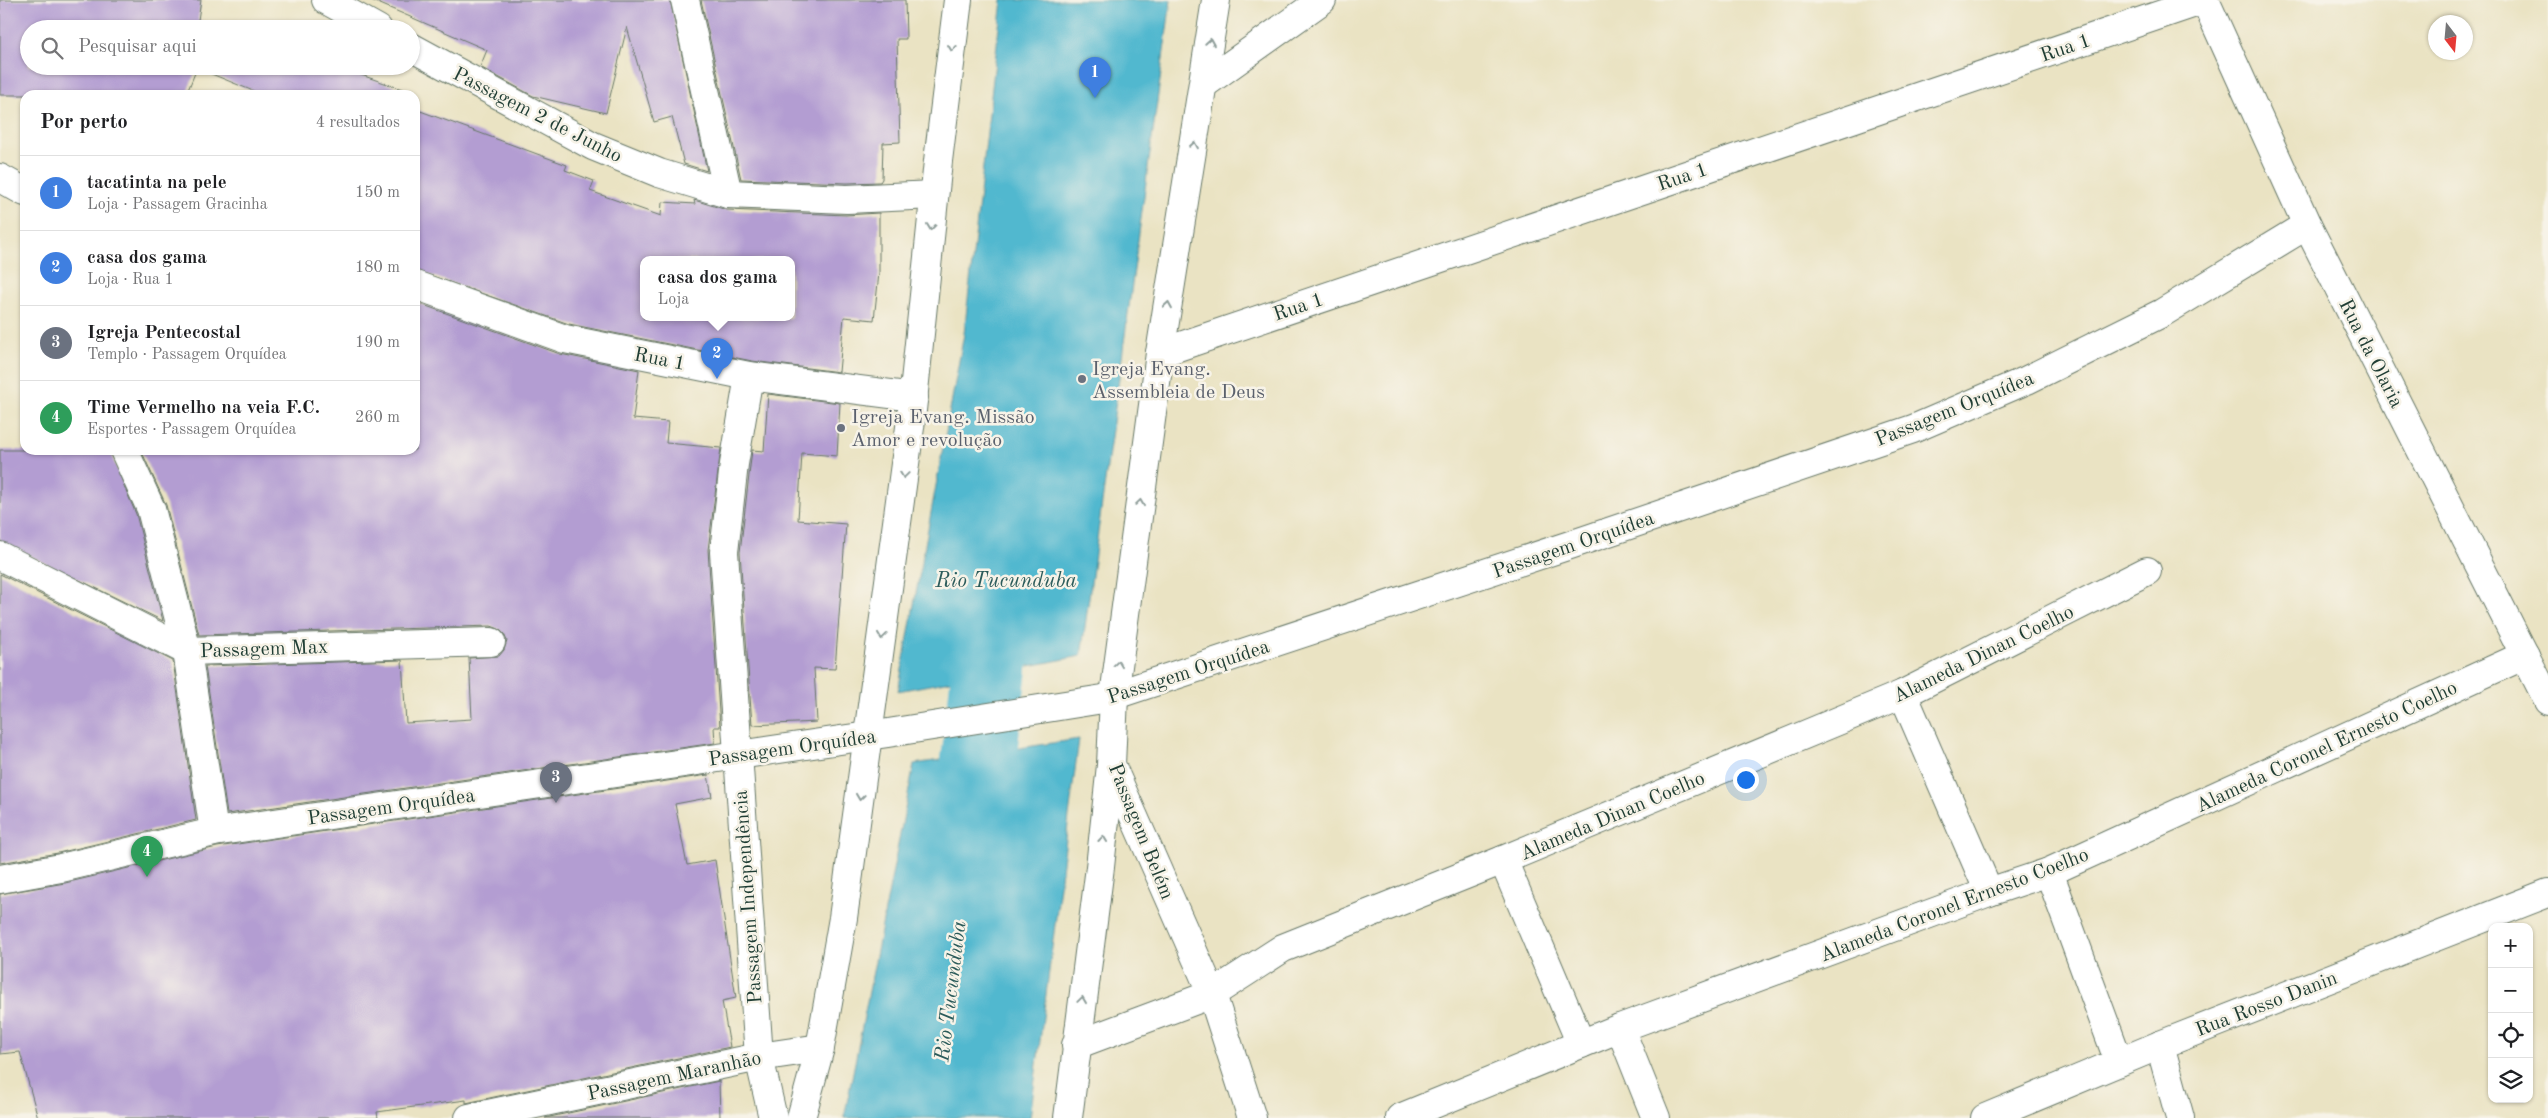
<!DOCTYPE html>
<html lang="pt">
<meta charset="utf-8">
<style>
:root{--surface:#fff;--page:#f6f6f6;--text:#202124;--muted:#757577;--line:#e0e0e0;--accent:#0b8043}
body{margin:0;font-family:"Old Standard TT",serif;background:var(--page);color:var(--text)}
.controls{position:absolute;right:15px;bottom:15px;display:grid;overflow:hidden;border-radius:10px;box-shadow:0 1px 4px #0004}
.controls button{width:45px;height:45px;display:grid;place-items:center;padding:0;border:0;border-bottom:1px solid var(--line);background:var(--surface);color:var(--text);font:25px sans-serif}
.compass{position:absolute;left:2428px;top:15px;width:45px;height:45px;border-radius:50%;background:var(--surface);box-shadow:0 1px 4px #0004;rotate:164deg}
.you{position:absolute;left:1745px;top:779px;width:18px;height:18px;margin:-12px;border:4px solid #fff;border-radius:50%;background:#1a73e8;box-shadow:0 0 0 8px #1a73e833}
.badge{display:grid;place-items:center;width:32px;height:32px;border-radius:50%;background:var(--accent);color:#fff;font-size:16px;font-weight:700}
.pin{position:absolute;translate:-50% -41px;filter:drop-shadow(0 1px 2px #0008)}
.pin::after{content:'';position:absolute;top:26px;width:18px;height:15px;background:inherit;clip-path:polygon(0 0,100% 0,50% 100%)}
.popup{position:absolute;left:640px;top:256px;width:155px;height:65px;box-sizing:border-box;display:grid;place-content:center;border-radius:10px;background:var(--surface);filter:drop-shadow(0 1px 4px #0005);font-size:16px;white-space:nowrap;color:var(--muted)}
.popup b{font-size:19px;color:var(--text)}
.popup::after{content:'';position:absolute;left:50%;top:100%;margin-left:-10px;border:10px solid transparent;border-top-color:var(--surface)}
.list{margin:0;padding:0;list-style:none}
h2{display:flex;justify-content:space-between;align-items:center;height:65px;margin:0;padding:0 20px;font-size:21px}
h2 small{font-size:16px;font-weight:400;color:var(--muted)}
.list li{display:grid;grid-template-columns:32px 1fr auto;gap:15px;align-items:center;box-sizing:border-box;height:75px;padding:0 20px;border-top:1px solid var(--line)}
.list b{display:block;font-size:19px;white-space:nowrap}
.list p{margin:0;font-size:16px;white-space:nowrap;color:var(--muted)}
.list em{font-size:16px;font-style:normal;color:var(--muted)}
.icon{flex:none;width:28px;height:28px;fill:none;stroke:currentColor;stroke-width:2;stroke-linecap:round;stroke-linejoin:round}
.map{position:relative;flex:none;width:2548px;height:1118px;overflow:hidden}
.search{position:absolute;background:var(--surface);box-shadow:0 1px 4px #0004;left:20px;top:20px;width:400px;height:55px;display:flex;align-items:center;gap:12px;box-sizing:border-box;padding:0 18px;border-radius:28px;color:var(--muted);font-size:19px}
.panel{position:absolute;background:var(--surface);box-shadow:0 1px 4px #0004;left:20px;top:90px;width:400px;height:365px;border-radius:15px}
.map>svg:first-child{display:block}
</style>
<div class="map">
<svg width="2548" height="1118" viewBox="0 0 2548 1118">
<rect width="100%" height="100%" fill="#f7f3e8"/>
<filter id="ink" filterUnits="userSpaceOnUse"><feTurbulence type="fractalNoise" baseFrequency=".02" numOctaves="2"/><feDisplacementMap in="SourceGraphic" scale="10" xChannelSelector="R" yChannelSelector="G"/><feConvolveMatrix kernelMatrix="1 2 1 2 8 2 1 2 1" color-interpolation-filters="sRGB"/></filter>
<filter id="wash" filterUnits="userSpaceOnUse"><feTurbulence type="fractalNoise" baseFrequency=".0096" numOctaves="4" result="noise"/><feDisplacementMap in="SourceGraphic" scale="20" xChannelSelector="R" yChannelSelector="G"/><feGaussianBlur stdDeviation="1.12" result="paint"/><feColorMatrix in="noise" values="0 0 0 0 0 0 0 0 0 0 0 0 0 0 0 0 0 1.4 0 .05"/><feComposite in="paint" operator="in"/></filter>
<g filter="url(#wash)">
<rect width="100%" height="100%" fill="#eae3c3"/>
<!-- water -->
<g fill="#51b8cf" stroke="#387a82">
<path d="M1002 0H1171L1081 656 898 691 964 334Z"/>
<path d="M1079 739 1030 1118H844L914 764Z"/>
</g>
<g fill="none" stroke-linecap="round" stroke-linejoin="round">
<!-- river -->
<path stroke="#51b8cf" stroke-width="75" d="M967 857 1001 571"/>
</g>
<g id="blocks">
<!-- building -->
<g fill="#b39dd2" fill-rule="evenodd">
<path d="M0 0H201L198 20 225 29H29V66H335L402 89 401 95H263L197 68 186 95H0Z"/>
<path d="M371 0H670L707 171 684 164 672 117 654 122 627 27 606 113 533 96 480 67 487 50Z"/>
<path d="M701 0H905L906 39H897L900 142 883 143 882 179 880 182 847 183 741 179Z"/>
<path d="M415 109 567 165 565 170 594 181 590 191 661 216 662 202 695 204 694 200 727 210 846 215 879 213V273L874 320 844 317 839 372 752 361 569 324 415 270ZM643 260H791V318H643Z"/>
<path d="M415 302 560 354 639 370 633 419 668 422 666 443 721 448 708 550 720 727H714L715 743 227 814 205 666 402 660 406 723 472 719 469 658 499 656 504 650 507 641 504 634 499 629 491 626 199 635 166 505 141 450H415Z"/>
<path d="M768 394 840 403 837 456 802 453 798 520 846 524 835 669 814 668 817 722 752 725 740 552 752 450 764 451Z"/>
<path d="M0 450H109L136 514 163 621 0 541Z"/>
<path d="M0 574 173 661 196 820 58 853 0 863Z"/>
<path d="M708 775 712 797 675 804 687 865 715 860 736 998 722 1001 730 1047 466 1103V1100L377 1112 378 1118H38L20 1052 0 1054V894L65 883 217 847Z"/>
<path d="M719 1081 720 1118H545Z"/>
</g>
</g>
</g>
<g filter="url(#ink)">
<use href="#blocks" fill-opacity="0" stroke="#676" stroke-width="1"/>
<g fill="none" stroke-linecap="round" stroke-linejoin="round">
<!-- minor casing -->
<g stroke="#676" stroke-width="30">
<g id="minor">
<path d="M326 0 378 29"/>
<path d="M685 0 728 194"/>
<path d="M2205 0 2307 225 2548 701"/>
<path d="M411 47 593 146 659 173 728 194 847 199 934 195"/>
<path d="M1204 84 1322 0"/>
<path d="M0 178 25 192"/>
<path d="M415 285 565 339 749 376 914 397"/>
<path d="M1160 353 2204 0"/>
<path d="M749 376 734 464 724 552 759 1057 773 1118"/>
<path d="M124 450 151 509 187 651 214 832"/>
<path d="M0 556 187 651 491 642"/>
<path d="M1903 694 1989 892"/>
<path d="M1112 767 1212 994 1252 1118"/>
<path d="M1503 860 1581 1044"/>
<path d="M2049 872 2119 1062"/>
<path d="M0 879 61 868 214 832 888 733 1103 699 1573 544 1913 429 2027 380 2162 313 2307 225"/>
<path d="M1620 1028 1656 1118"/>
<path d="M1076 1045 1212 994 1283 948 1503 860 1903 694 2147 571"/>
<path d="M2160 1045 2180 1118"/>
<path d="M469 1118 759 1057 820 1048"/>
<path d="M801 1118 820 1048 843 918 911 420 938 161 958 0"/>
<path d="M1068 1118 1100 867 1111 765 1114 696 1160 353 1216 0"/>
<path d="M1400 1118 1620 1028 1989 892 2049 872 2525 655"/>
<path d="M1985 1118 2160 1045 2548 893"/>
</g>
</g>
<!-- minor -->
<use href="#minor" stroke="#fff" stroke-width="28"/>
</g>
<!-- one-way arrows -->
<defs><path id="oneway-chevron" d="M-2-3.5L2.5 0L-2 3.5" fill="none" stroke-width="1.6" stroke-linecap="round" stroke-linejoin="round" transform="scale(1.25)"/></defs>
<g stroke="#8f9e9a">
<use href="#oneway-chevron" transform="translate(1210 42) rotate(-81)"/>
<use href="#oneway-chevron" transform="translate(952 48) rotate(97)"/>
<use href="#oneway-chevron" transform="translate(1194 145) rotate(-81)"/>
<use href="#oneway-chevron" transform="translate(931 227) rotate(96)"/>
<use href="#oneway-chevron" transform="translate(1168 305) rotate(-81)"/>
<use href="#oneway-chevron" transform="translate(904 475) rotate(98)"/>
<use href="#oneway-chevron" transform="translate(1140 503) rotate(-82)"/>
<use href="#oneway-chevron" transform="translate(882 636) rotate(98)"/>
<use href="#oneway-chevron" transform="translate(1118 664) rotate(-82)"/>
<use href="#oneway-chevron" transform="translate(860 797) rotate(98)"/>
<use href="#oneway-chevron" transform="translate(1103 839) rotate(-84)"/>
<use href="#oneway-chevron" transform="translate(1082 1000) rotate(-82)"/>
</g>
</g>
<!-- markers -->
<g fill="#6b7280" stroke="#f7f3e8" stroke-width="2">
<circle cx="1082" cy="379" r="5"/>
<circle cx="841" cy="428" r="5"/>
</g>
<g text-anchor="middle" stroke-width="5" stroke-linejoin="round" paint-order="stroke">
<!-- street labels -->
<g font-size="20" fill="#1f3d34" stroke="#f7f3e8">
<text transform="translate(2065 47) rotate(-19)" y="7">Rua 1</text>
<text transform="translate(538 114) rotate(27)" y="7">Passagem 2 de Junho</text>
<text transform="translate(1682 176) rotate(-19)" y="7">Rua 1</text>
<text transform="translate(1298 306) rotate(-19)" y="7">Rua 1</text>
<text transform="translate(2372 353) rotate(63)" y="7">Rua da Olaria</text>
<text transform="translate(660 358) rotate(11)" y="7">Rua 1</text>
<text transform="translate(1954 408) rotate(-22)" y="7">Passagem Orquídea</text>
<text transform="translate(1573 544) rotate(-19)" y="7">Passagem Orquídea</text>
<text transform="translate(264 648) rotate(-2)" y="7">Passagem Max</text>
<text transform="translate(1983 653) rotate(-26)" y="7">Alameda Dinan Coelho</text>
<text transform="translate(1188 671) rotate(-18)" y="7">Passagem Orquídea</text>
<text transform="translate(2326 746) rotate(-25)" y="7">Alameda Coronel Ernesto Coelho</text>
<text transform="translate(792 747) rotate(-8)" y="7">Passagem Orquídea</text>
<text transform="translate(391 806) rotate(-8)" y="7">Passagem Orquídea</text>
<text transform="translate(1612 815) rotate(-23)" y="7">Alameda Dinan Coelho</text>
<text transform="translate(1142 831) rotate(68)" y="7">Passagem Belém</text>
<text transform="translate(747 897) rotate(-94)" y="7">Passagem Independência</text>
<text transform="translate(1954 904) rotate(-21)" y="7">Alameda Coronel Ernesto Coelho</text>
<text transform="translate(2266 1003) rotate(-21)" y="7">Rua Rosso Danin</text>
<text transform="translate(674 1075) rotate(-12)" y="7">Passagem Maranhão</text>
</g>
<!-- worship labels -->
<g font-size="20" fill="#5b616d" stroke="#f7f3e8" text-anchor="start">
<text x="1092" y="375">Igreja Evang.<tspan x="1092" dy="23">Assembleia de Deus</tspan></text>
<text x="851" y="423">Igreja Evang. Missão<tspan x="851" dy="23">Amor e revolução</tspan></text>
</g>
<!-- water labels -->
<g font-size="21" font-style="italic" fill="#2c5c5b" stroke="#f7f3e8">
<text x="1006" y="587">Rio Tucunduba</text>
<text transform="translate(950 991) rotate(-83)" y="7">Rio Tucunduba</text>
</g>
</g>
</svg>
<div class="controls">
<button>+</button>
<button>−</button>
<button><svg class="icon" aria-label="locate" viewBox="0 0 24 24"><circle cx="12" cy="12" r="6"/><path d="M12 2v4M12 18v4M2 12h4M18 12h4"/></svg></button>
<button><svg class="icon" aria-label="layers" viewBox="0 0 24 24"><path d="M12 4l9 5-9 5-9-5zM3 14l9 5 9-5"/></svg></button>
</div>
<svg class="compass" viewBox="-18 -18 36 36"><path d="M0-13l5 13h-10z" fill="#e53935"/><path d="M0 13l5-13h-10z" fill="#757577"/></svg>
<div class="you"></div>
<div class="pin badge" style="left:1095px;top:98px;background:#3f7fe0">1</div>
<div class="pin badge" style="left:717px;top:379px;background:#3f7fe0">2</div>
<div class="popup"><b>casa dos gama</b>Loja</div>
<div class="pin badge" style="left:556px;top:803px;background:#6b7280">3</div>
<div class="pin badge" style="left:147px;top:877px;background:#2e9e5b">4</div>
<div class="search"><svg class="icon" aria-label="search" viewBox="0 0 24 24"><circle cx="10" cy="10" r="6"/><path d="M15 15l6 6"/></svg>Pesquisar aqui</div>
<section class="panel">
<h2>Por perto<small>4 resultados</small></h2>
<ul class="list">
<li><span class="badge" style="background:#3f7fe0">1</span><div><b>tacatinta na pele</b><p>Loja · Passagem Gracinha</p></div><em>150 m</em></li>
<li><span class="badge" style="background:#3f7fe0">2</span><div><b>casa dos gama</b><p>Loja · Rua 1</p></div><em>180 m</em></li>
<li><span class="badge" style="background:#6b7280">3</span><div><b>Igreja Pentecostal</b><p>Templo · Passagem Orquídea</p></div><em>190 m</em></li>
<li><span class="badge" style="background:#2e9e5b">4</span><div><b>Time Vermelho na veia F.C.</b><p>Esportes · Passagem Orquídea</p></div><em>260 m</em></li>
</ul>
</section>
</div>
